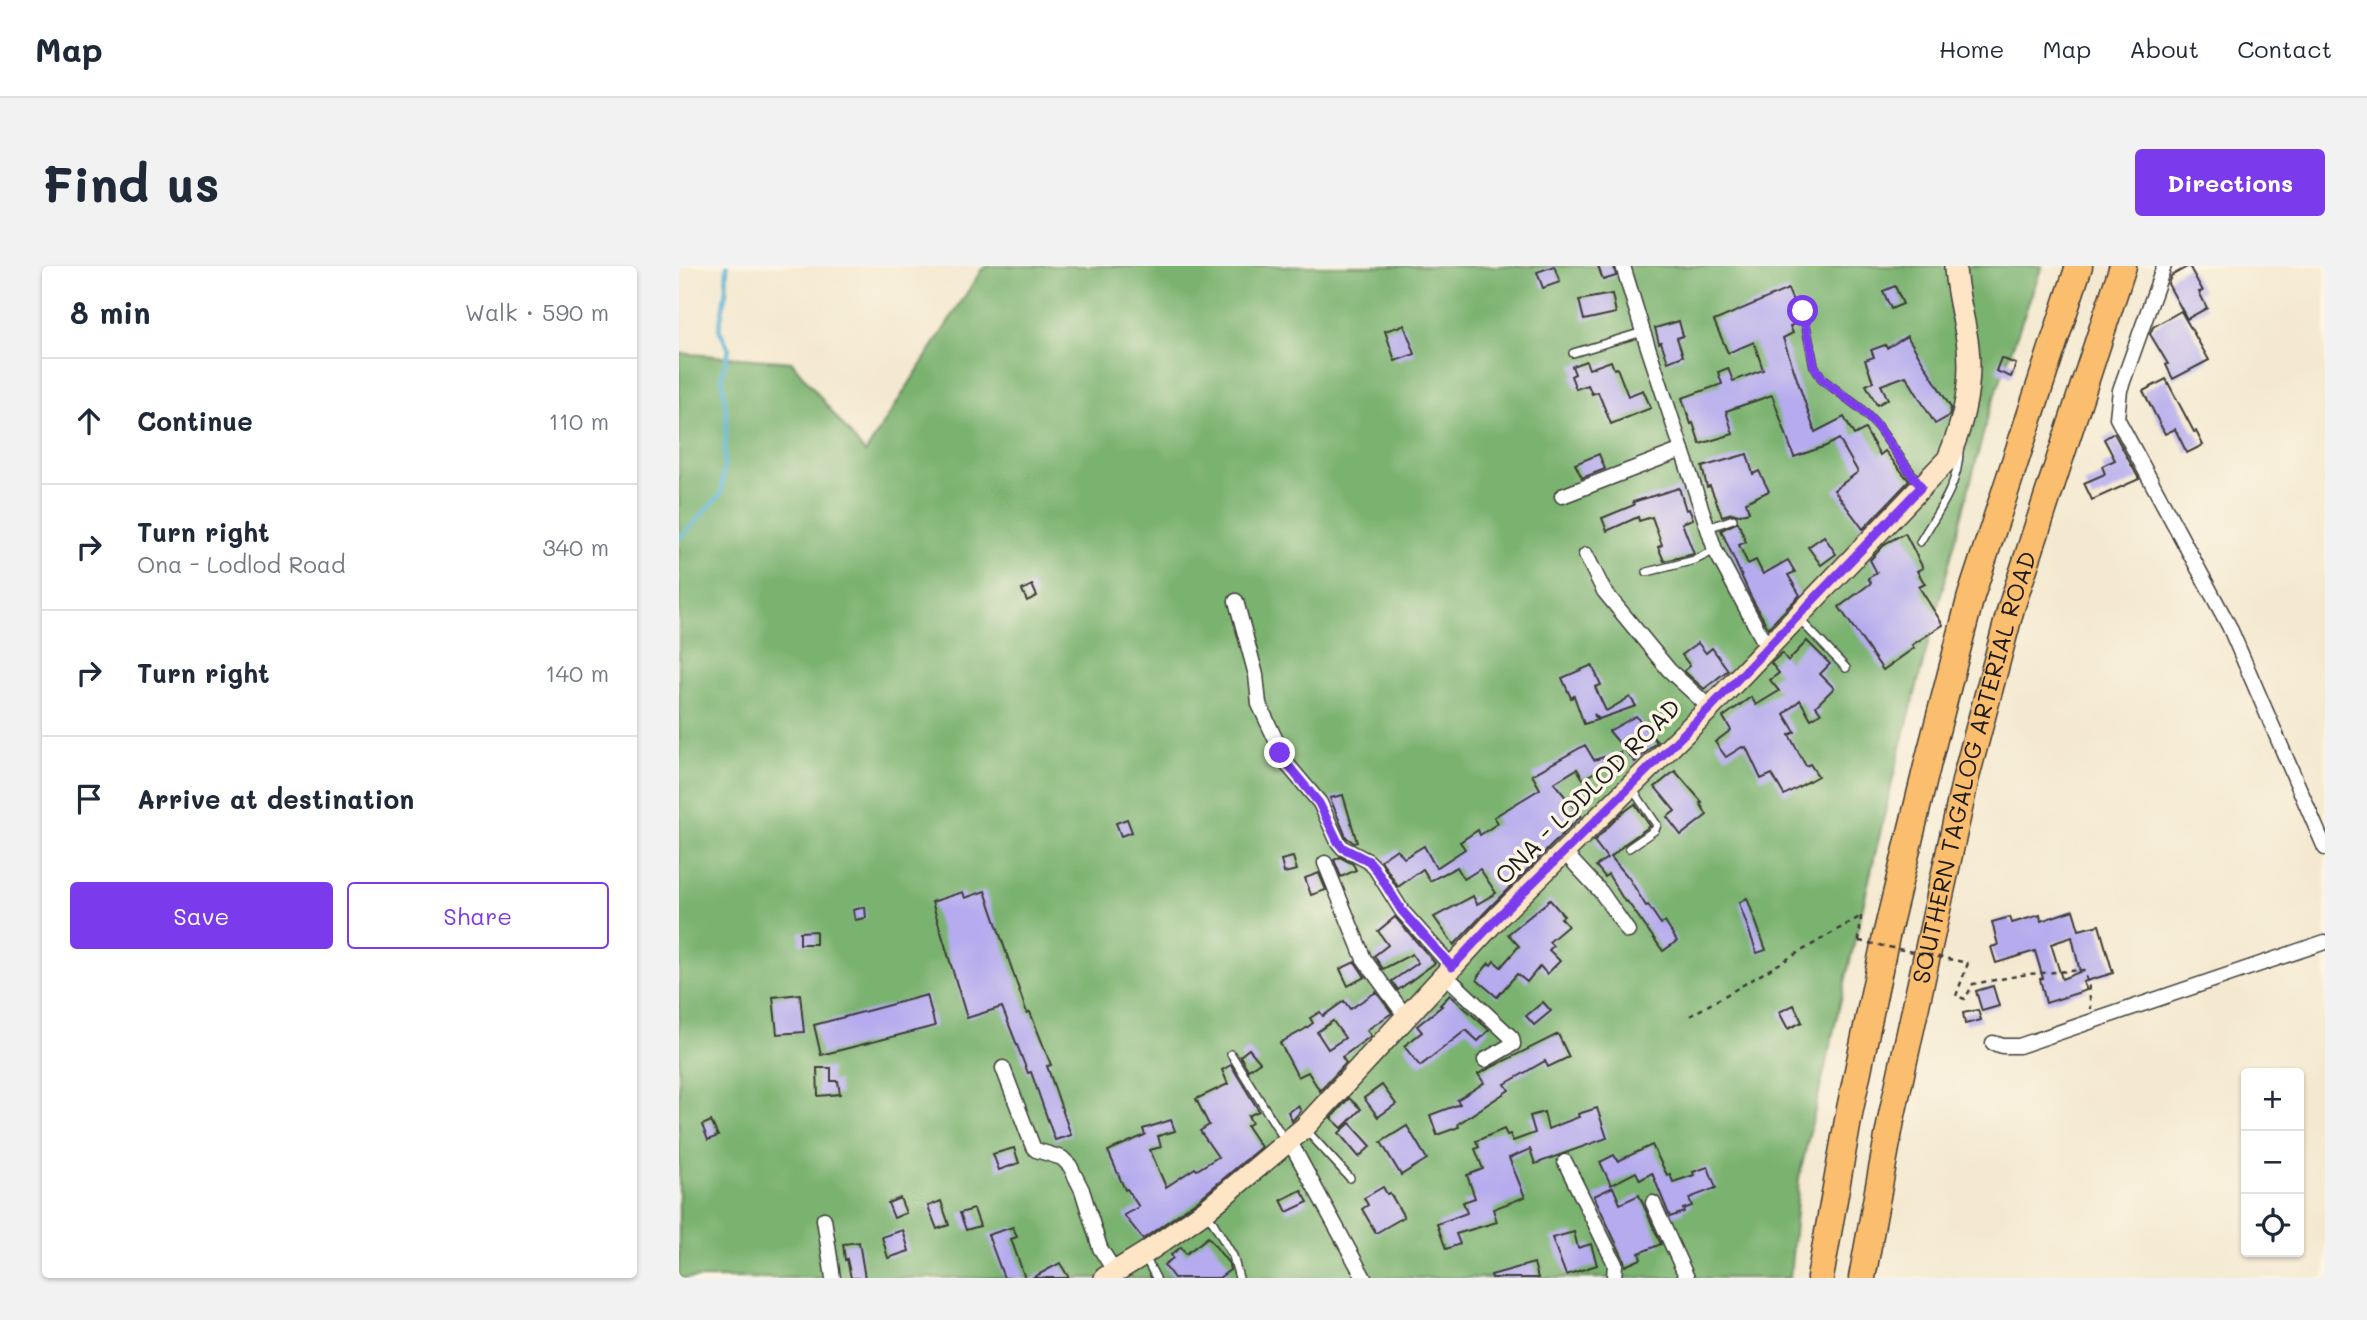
<!DOCTYPE html>
<meta charset="utf-8">
<style>
:root{--surface:#fff;--page:#f2f2f3;--text:#1f2937;--muted:#747a83;--line:#e0e1e3;--accent:#7c3aed}
body{margin:0;font-family:Mali,sans-serif;background:var(--page);color:var(--text)}
.controls{position:absolute;right:21px;bottom:21px;display:grid;overflow:hidden;border-radius:7px;box-shadow:0 2px 5px #0004}
.controls button{width:63px;height:63px;display:grid;place-items:center;padding:0;border:0;border-bottom:2px solid var(--line);background:var(--surface);color:var(--text);font:35px sans-serif}
.stop{position:absolute;width:21px;height:21px;margin:-16px;border:5px solid #7c3aed;border-radius:50%;background:#fff}
.stop.end{background:#7c3aed;border-color:#fff;box-shadow:0 2px 7px #0008}
.list{margin:0;padding:0;list-style:none}
h2{display:flex;justify-content:space-between;align-items:center;height:91px;margin:0;padding:0 28px;font-size:30px}
h2 small{font-size:23px;font-weight:400;color:var(--muted)}
.list li{display:grid;grid-template-columns:46px 1fr auto;gap:21px;align-items:center;box-sizing:border-box;height:126px;padding:0 28px;border-top:2px solid var(--line)}
.list b{display:block;font-size:26px;white-space:nowrap}
.list p{margin:0;font-size:23px;white-space:nowrap;color:var(--muted)}
.list em{font-size:23px;font-style:normal;color:var(--muted)}
.actions{display:flex;gap:14px;padding:21px 28px}
.actions a{flex:1;padding:16px 0;border:2px solid var(--accent);border-radius:7px;text-align:center;font-size:24px;color:var(--accent)}
.actions .main{background:var(--accent);color:#fff}
.icon{flex:none;width:38px;height:38px;fill:none;stroke:currentColor;stroke-width:2;stroke-linecap:round;stroke-linejoin:round}
.map{position:relative;flex:none;width:1646px;height:1012px;overflow:hidden;border-radius:7px}
header{display:flex;align-items:center;gap:42px;box-sizing:border-box;height:98px;padding:0 35px;background:var(--surface);border-bottom:2px solid var(--line)}
header strong{font-size:33px}
nav{display:flex;gap:38px;margin-inline-start:auto;font-size:24px}
.intro{display:flex;align-items:center;justify-content:space-between;box-sizing:border-box;height:168px;padding:0 42px}
h1{margin:0;font-size:49px}
.button{padding:18px 32px;border-radius:7px;background:var(--accent);color:#fff;font-size:24px;font-weight:700}
main{display:flex;gap:42px;padding:0 42px}
aside{flex:1;background:var(--surface);border-radius:7px;box-shadow:0 2px 5px #0004}
.map>svg:first-child{display:block}
</style>
<header>
<strong>Map</strong>
<nav><a>Home</a><a>Map</a><a>About</a><a>Contact</a></nav>
</header>
<div class="intro"><h1>Find us</h1><a class="button">Directions</a></div>
<main>
<aside>
<h2>8 min<small>Walk · 590 m</small></h2>
<ul class="list">
<li><svg class="icon" aria-label="ahead" viewBox="0 0 24 24"><path d="M12 20V5M6 11l6-6 6 6"/></svg><div><b>Continue</b></div><em>110 m</em></li>
<li><svg class="icon" aria-label="right" viewBox="0 0 24 24"><path d="M7 20v-9h11M14 6l5 5-5 5"/></svg><div><b>Turn right</b><p>Ona - Lodlod Road</p></div><em>340 m</em></li>
<li><svg class="icon" aria-label="right" viewBox="0 0 24 24"><path d="M7 20v-9h11M14 6l5 5-5 5"/></svg><div><b>Turn right</b></div><em>140 m</em></li>
<li><svg class="icon" aria-label="arrive" viewBox="0 0 24 24"><path d="M6 21V4h12l-3 4 3 4H6"/></svg><div><b>Arrive at destination</b></div></li>
</ul>
<div class="actions"><a class="main">Save</a><a>Share</a></div>
</aside>
<div class="map">
<svg width="1646" height="1012" viewBox="0 0 1646 1012">
<rect width="100%" height="100%" fill="#fcf5e5"/>
<filter id="ink" filterUnits="userSpaceOnUse"><feTurbulence type="fractalNoise" baseFrequency=".0143" numOctaves="2"/><feDisplacementMap in="SourceGraphic" scale="14" xChannelSelector="R" yChannelSelector="G"/><feConvolveMatrix kernelMatrix="1 2 1 2 8 2 1 2 1" color-interpolation-filters="sRGB"/></filter>
<filter id="wash" filterUnits="userSpaceOnUse"><feTurbulence type="fractalNoise" baseFrequency=".00686" numOctaves="4" result="noise"/><feDisplacementMap in="SourceGraphic" scale="28" xChannelSelector="R" yChannelSelector="G"/><feGaussianBlur stdDeviation="1.57" result="paint"/><feColorMatrix in="noise" values="0 0 0 0 0 0 0 0 0 0 0 0 0 0 0 0 0 1.4 0 .05"/><feComposite in="paint" operator="in"/></filter>
<g filter="url(#wash)">
<rect width="100%" height="100%" fill="#f4e9d0"/>
<!-- forest -->
<path fill="#7ab270" stroke="#4b6746" stroke-width="2" d="M310 0H1363L1310 146 1216 504 1120 912 1111 1012H0V87L113 96 186 187 303 3Z"/>
<g fill="none" stroke-linecap="round" stroke-linejoin="round">
<!-- stream -->
<path stroke="#57b2d5" stroke-width="4.5" d="M0 273 43 227 48 152 43 109 50 83 40 63 47 24 48 0"/>
</g>
<g id="blocks">
<!-- building -->
<g fill="#b5abee" fill-rule="evenodd">
<path d="M875 0 881 16 864 22 858 6Z"/>
<path d="M919 0H935L937 10 924 14Z"/>
<path d="M1510 0 1524 25 1520 26 1528 42 1508 53 1489 18 1492 10Z"/>
<path d="M1216 20 1224 38 1212 43 1204 25Z"/>
<path d="M1109 23 1118 45 1120 56 1111 60 1114 67 1104 72 1136 166 1165 151 1175 169 1186 163 1201 189 1206 185 1230 215 1184 263 1155 224 1179 206 1160 173 1147 180 1115 191 1093 129 1047 145 1054 168 1021 178 1014 157 1012 158 1003 132 1043 118 1039 106 1049 102 1054 115 1084 104 1075 76 1049 87 1035 55Z"/>
<path d="M933 28 937 47 905 54 900 34Z"/>
<path d="M1502 45 1530 94 1494 113 1487 99 1489 98 1471 68 1474 61Z"/>
<path d="M1000 55 1004 70 998 72 1004 90 989 96 982 76 980 77 976 62Z"/>
<path d="M725 59 736 88 716 95 706 65Z"/>
<path d="M1228 70 1272 142 1270 150 1256 158 1227 110 1202 119 1209 133 1198 139 1187 119 1194 116 1186 94 1195 91 1192 84 1206 79 1208 82Z"/>
<path d="M1322 92 1337 98 1332 111 1317 105Z"/>
<path d="M907 95 910 103 932 95 935 103 938 102 949 130 964 124 972 142 932 158 919 126 913 128 909 119 897 123 892 110 896 108 893 100Z"/>
<path d="M1487 113 1515 166 1517 165 1524 179 1508 187 1496 163 1486 168 1464 125Z"/>
<path d="M1435 167 1460 213 1413 234 1405 217 1426 208 1423 200 1436 194 1425 173Z"/>
<path d="M920 188 926 203 903 212 896 198Z"/>
<path d="M1068 188 1074 208 1080 205 1090 225 1067 236 1070 246 1059 249 1053 247 1043 250 1031 220 1028 221 1023 201Z"/>
<path d="M1000 222 1007 244 1010 243 1014 253 1003 257 1015 288 985 295 979 281 983 279 973 251 960 255 959 251 928 265 923 252 955 239 954 236Z"/>
<path d="M1059 256 1067 276 1060 279 1069 298 1077 294 1084 308 1109 294 1116 306 1109 309 1121 329 1089 362 1071 329 1042 264Z"/>
<path d="M1226 267 1244 302 1238 305 1246 318 1240 321 1264 359 1233 379 1235 382 1204 404 1160 341 1192 317 1189 312 1198 307 1191 294 1207 277Z"/>
<path d="M1145 270 1157 288 1142 299 1129 281Z"/>
<path d="M353 319 358 330 348 335 343 324Z"/>
<path d="M1128 375 1151 398 1141 408 1155 422 1137 440 1142 447 1132 453 1121 434 1105 448 1116 466 1110 469 1127 500 1131 498 1139 510 1105 529 1093 508 1082 513 1067 481 1064 482 1063 481 1047 491 1036 476 1052 464 1044 451 1072 431 1077 439 1100 425 1091 414 1100 407 1092 397 1103 387 1109 395Z"/>
<path d="M1019 377 1027 387 1033 382 1049 404 1025 423 1005 405 1011 400 1003 389Z"/>
<path d="M913 399 922 419 916 421 927 445 951 431 957 440 920 453 915 448 918 454 905 458 895 430 892 432 883 412Z"/>
<path d="M957 450 978 476 956 496 930 465Z"/>
<path d="M906 479 915 494 941 486 943 490 904 513 898 503 875 517 902 550 811 641 775 679 755 651 794 630 798 638 817 627 801 603 785 613 778 601 751 615 744 603 719 621 702 594 718 583 725 592 745 580 757 602 786 583 781 576 799 564 801 569 819 557 815 551 861 523 853 509Z"/>
<path d="M996 505 1023 536 1021 537 1028 549 1002 569 988 551 996 545 976 521Z"/>
<path d="M664 529 678 576 675 577 667 571 651 532Z"/>
<path d="M956 538 971 560 947 577 932 591 950 612 967 640 969 639 982 658 986 656 998 675 984 685 948 635 946 636 929 608 926 611 917 600 928 592 915 575 942 548Z"/>
<path d="M448 553 453 566 442 570 437 557Z"/>
<path d="M614 591 618 604 605 607 602 594Z"/>
<path d="M661 591 674 598 677 604 662 611 655 594Z"/>
<path d="M640 607 647 624 632 629 626 612Z"/>
<path d="M306 625 348 747 351 746 372 799 368 800 392 869 376 874 352 806 349 807 323 741 288 752 253 636 284 626 286 632Z"/>
<path d="M1068 632 1087 684 1078 687 1060 637Z"/>
<path d="M871 634 885 650 882 652 889 660 870 676 874 680 870 684 881 695 868 708 861 700 848 716 838 708 818 731 798 714 799 710 810 697 812 699 815 695 822 701 840 680 829 668Z"/>
<path d="M186 641 187 652 176 654 174 644Z"/>
<path d="M1394 644 1400 664 1420 659 1434 707 1404 716 1408 724 1367 737 1361 713 1364 712 1356 685 1317 697 1312 681 1319 679 1313 656 1331 651 1333 657 1361 649 1362 655ZM1393 671 1401 706 1383 713 1372 678Z"/>
<path d="M716 651 756 697 719 724 713 715 739 697 733 688 704 703 695 690 709 679 699 665Z"/>
<path d="M137 665V678H121V666Z"/>
<path d="M676 696 686 711 669 720 661 703Z"/>
<path d="M1314 720 1320 740 1303 745 1297 725Z"/>
<path d="M697 726 713 747 688 764 692 770 663 791 667 797 641 825 629 806 619 811 601 777 626 763 634 757 631 752 641 746 644 750 665 735 671 743ZM654 755 666 772 649 783 638 766Z"/>
<path d="M121 728 125 766 98 768 94 731Z"/>
<path d="M248 729 256 760 142 789 135 759Z"/>
<path d="M771 729 810 764 799 775 787 764 741 800 725 780 743 766 738 760 763 740 761 739Z"/>
<path d="M864 736 872 745 855 759 847 750Z"/>
<path d="M1115 739 1123 756 1109 763 1100 746Z"/>
<path d="M1299 744 1302 754 1286 758 1284 747Z"/>
<path d="M879 768 890 791 869 801 866 795 826 818 830 824 779 858 780 861 758 869 751 849 781 838 778 834 805 817 799 808Z"/>
<path d="M570 783 581 796 569 804 561 790Z"/>
<path d="M552 799 580 845 569 850 573 857 568 860 582 881 518 935 464 973 445 949 460 941 448 923 446 924 429 885 466 869 464 863 492 854 496 865 479 870 482 881 471 884 487 921 516 902 518 904 539 891 521 865 530 859 517 833 549 818 543 804Z"/>
<path d="M138 802H152V815H159L161 828 139 830Z"/>
<path d="M703 819 717 838 699 851 685 832Z"/>
<path d="M670 832 682 843 663 862 652 852Z"/>
<path d="M619 840 622 845 613 855 609 846Z"/>
<path d="M918 842 928 872 856 898 851 883 830 892 846 931 814 943 818 956 777 968 781 978 767 983 758 958 788 947 784 936 796 932 788 909 804 903 796 883 800 881 797 875 825 863 828 869 831 868 834 875 856 867 851 850 865 846 869 863 900 851 899 848Z"/>
<path d="M32 855 39 870 29 874 23 859Z"/>
<path d="M671 857 692 880 680 891 660 867Z"/>
<path d="M728 860 748 893 722 909 702 876Z"/>
<path d="M973 879 988 909 991 908 994 916 1015 909 1014 906 1029 901 1037 922 1010 932 1013 940 1004 943 1005 946 991 951 973 907 961 914 957 906 932 919 921 896 935 889 939 895Z"/>
<path d="M335 882 340 897 320 904 314 888Z"/>
<path d="M704 921 708 928 711 927 725 951 697 967 683 943 689 939 685 932Z"/>
<path d="M934 921 941 938 960 929 982 978 960 987 962 993 946 1000 945 994 915 930Z"/>
<path d="M622 924 629 936 608 946 602 934Z"/>
<path d="M221 932 227 947 215 952 209 937Z"/>
<path d="M262 935 270 959 258 963 249 940Z"/>
<path d="M295 943 301 960 287 964 281 947Z"/>
<path d="M334 961 338 971 332 973 346 1012H325L309 969Z"/>
<path d="M224 964 230 985 209 992 203 971Z"/>
<path d="M895 966 899 982 912 978 918 999 887 1009 873 972Z"/>
<path d="M529 971 550 998 551 1004 540 1012H495L485 999 494 992 492 989 502 981 507 988Z"/>
<path d="M180 976 186 1012H172L168 993 166 994 164 978Z"/>
<path d="M381 997 390 1012H353Z"/>
<path d="M855 997 859 1012H813L812 1009Z"/>
</g>
</g>
</g>
<g filter="url(#ink)">
<use href="#blocks" fill-opacity="0" stroke="#3c3b37" stroke-width="2"/>
<g fill="none" stroke-linecap="round" stroke-linejoin="round">
<!-- lane casing -->
<g stroke="#3c3b37" stroke-width="10">
<g id="lane">
<path d="M1124 45 1135 100 1144 114 1181 142 1199 161 1240 218"/>
<path d="M894 87 964 66"/>
<path d="M1029 262 1054 253"/>
<path d="M1241 276C1258 247 1280 219 1280 185"/>
<path d="M968 306 1016 294 1036 284"/>
<path d="M1119 352 1167 402"/>
<path d="M950 582 976 564 978 559 954 524"/>
<path d="M552 788 607 876"/>
<path d="M628 865 671 912"/>
<path d="M529 948 554 990 560 1012"/>
<path d="M465 989 477 1012"/>
</g>
</g>
<!-- street casing -->
<g stroke="#3c3b37" stroke-width="17">
<g id="street">
<path d="M944 0 964 66 1036 284 1089 383"/>
<path d="M1485 0 1441 124 1438 152 1550 360 1646 582"/>
<path d="M883 230 1003 184"/>
<path d="M907 289 925 325 990 404 1031 442"/>
<path d="M557 335 577 409 580 438 608 498 641 537 659 576 664 582 689 595 696 602 723 645 773 701"/>
<path d="M885 586 922 626 949 665"/>
<path d="M646 597 685 693 727 751"/>
<path d="M766 709 833 772 834 778 806 794"/>
<path d="M1314 777 1324 780H1340L1646 676"/>
<path d="M324 802 354 881 357 884 383 892 391 900 403 924 421 982 436 1006"/>
<path d="M610 874 685 1012"/>
<path d="M886 896 936 998 935 1012"/>
<path d="M974 937 1008 1012"/>
<path d="M145 953 154 1012"/>
</g>
</g>
<!-- secondary casing -->
<g stroke="#3c3b37" stroke-width="24">
<path id="secondary" d="M426 1012 465 988 526 945 625 862 820 650 1031 442 1269 193C1284 158 1293 120 1289 81 1286 54 1277 28 1276 0"/>
</g>
<!-- highway casing -->
<g stroke="#3c3b37" stroke-width="29">
<g id="highway">
<path d="M1141 1012 1171 843 1207 670 1248 500 1292 330 1400 0"/>
<path id="s1" d="M1183 1012 1213 849 1287 511 1332 342 1444 0"/>
</g>
</g>
<!-- path -->
<g stroke="#3c3b37" stroke-width="2.5" stroke-dasharray="5 5" stroke-linecap="butt">
<path d="M1180 675 1182 650"/>
<path d="M1289 697 1277 730 1286 733 1294 718 1349 708 1405 704 1410 721 1412 743"/>
<path d="M1011 750 1182 650"/>
</g>
<!-- lane -->
<use href="#lane" stroke="#fff" stroke-width="7"/>
<!-- street -->
<use href="#street" stroke="#fff" stroke-width="14"/>
<!-- secondary -->
<use href="#secondary" stroke="#fde5c5" stroke-width="21"/>
<!-- highway -->
<use href="#highway" stroke="#fbbe6e" stroke-width="26"/>
<!-- path-bridge -->
<path stroke="#3c3b37" stroke-width="2.5" stroke-dasharray="5 5" stroke-linecap="butt" d="M1180 675 1289 697"/>
</g>
</g>
<g fill="none" stroke-linecap="round" stroke-linejoin="round" filter="url(#ink)">
<!-- route -->
<path stroke="#7c3aed" stroke-width="9" d="M601 487 608 498 640 537 659 576 664 582 690 595 696 602 723 645 773 701 820 650 1031 442 1242 221 1199 161 1181 142 1144 114 1135 100 1124 45"/>
</g>
<g text-anchor="middle" stroke-width="7" stroke-linejoin="round" paint-order="stroke">
<!-- street labels -->
<g font-size="24" fill="#1c1c1c" stroke="#fcf5e5">
<text dy="8" stroke="none"><textPath href="#s1" startOffset="523">SOUTHERN TAGALOG ARTERIAL ROAD</textPath></text>
<text transform="translate(909 526) rotate(-45)" y="8">ONA - LODLOD ROAD</text>
</g>
</g>
</svg>
<div class="controls">
<button>+</button>
<button>−</button>
<button><svg class="icon" aria-label="locate" viewBox="0 0 24 24"><circle cx="12" cy="12" r="6"/><path d="M12 2v4M12 18v4M2 12h4M18 12h4"/></svg></button>
</div>
<div class="stop" style="left:1124px;top:45px"></div>
<div class="stop end" style="left:601px;top:487px"></div>
</div>
</main>
